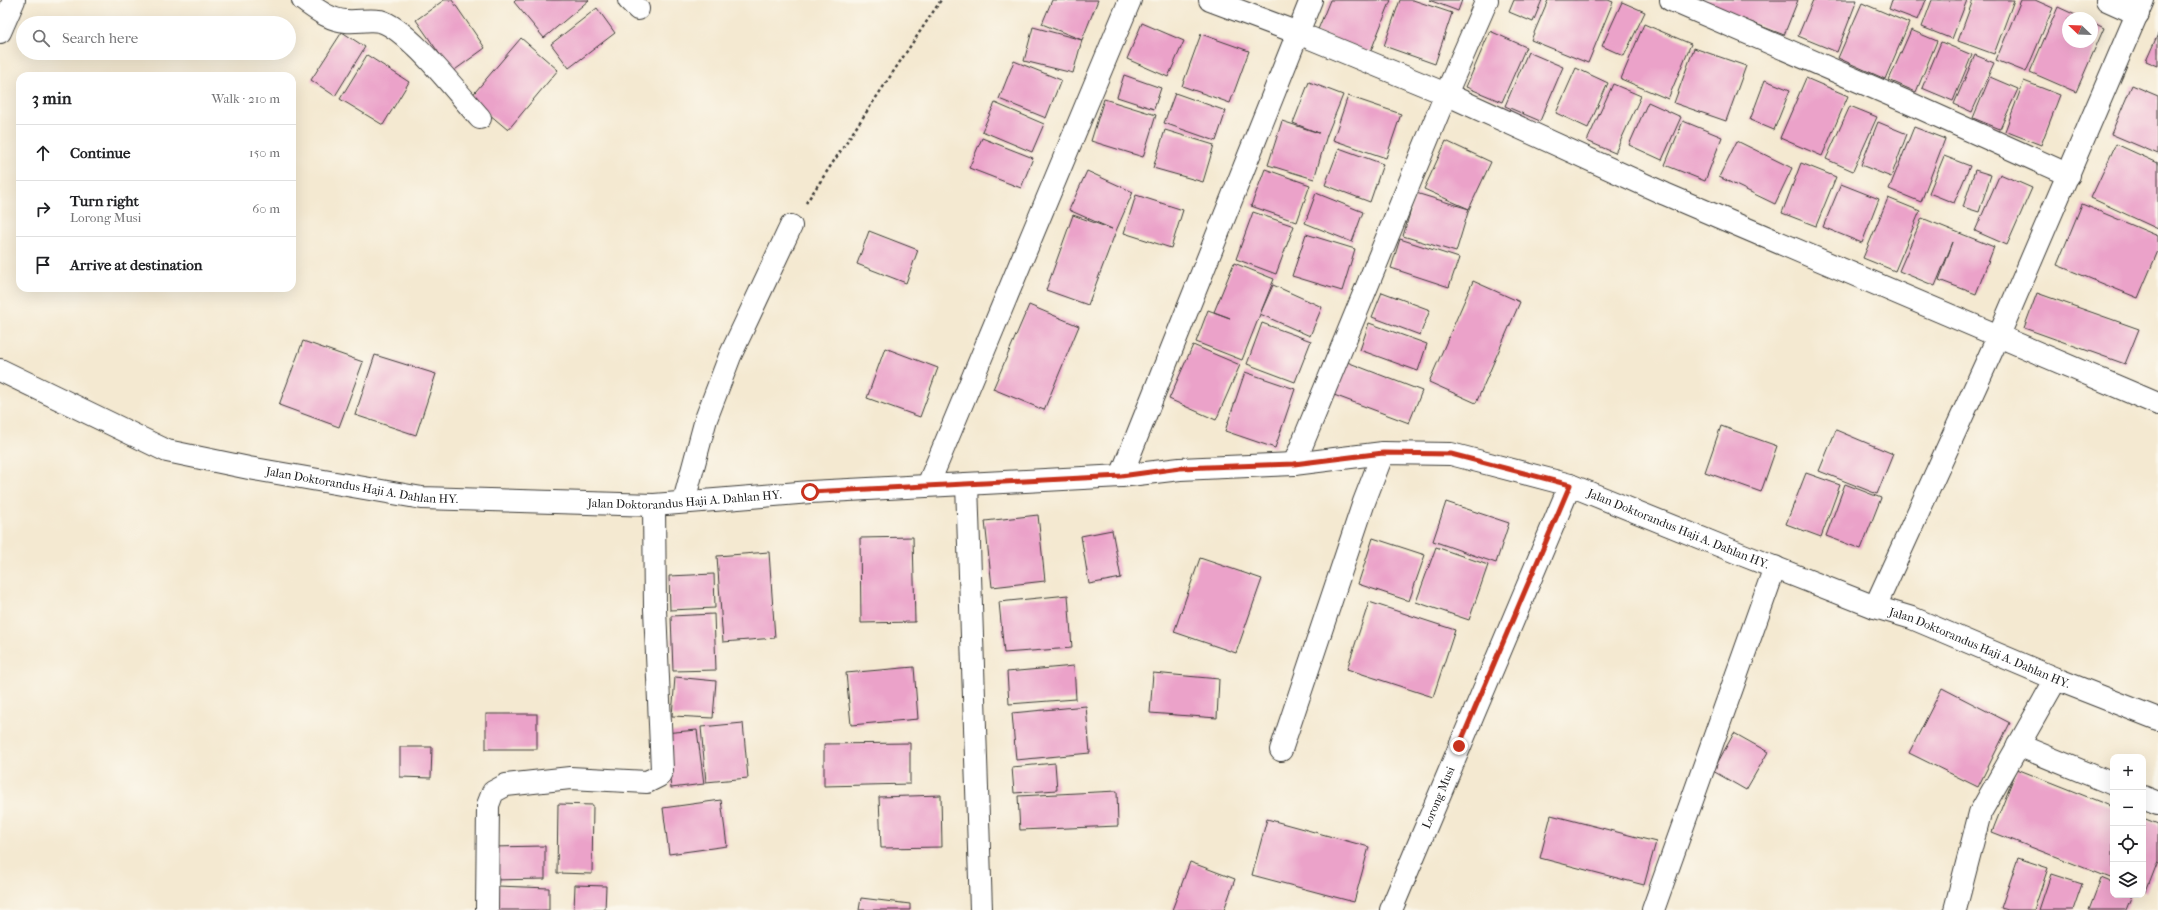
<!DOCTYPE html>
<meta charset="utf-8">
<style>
:root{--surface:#fff;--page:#f2f2f2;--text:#202124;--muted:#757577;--line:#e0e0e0}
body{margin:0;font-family:"IM FELL French Canon",serif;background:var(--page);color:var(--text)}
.controls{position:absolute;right:12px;bottom:12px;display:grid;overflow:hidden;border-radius:8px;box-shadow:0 4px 16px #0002}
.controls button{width:36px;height:36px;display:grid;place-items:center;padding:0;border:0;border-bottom:1px solid var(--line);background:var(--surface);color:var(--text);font:20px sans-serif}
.compass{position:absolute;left:2062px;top:12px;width:36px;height:36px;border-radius:50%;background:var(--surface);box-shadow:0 4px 16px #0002;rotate:293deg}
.stop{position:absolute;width:12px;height:12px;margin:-9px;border:3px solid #c8321e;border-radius:50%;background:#fff}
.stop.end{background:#c8321e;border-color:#fff;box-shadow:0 1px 4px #0008}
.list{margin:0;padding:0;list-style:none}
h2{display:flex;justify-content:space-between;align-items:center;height:52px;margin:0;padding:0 16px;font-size:17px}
h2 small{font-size:13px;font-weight:400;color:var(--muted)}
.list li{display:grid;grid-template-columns:26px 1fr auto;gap:12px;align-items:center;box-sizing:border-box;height:56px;padding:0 16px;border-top:1px solid var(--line)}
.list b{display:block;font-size:15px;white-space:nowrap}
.list p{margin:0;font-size:13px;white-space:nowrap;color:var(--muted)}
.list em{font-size:13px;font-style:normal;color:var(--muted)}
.icon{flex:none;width:22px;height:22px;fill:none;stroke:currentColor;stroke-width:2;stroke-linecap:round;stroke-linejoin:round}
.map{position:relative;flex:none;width:2158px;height:910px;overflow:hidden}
.search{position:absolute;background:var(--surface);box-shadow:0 4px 16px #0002;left:16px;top:16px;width:280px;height:44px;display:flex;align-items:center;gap:10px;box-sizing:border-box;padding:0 14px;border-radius:22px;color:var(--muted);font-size:15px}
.panel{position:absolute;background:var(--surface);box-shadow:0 4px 16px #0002;left:16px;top:72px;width:280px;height:220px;border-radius:12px}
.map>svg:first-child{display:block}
</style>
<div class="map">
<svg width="2158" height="910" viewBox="0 0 2158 910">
<rect width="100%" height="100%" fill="#fbf7ec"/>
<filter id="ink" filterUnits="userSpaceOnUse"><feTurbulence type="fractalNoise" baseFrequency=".025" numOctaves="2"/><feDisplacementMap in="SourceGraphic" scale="8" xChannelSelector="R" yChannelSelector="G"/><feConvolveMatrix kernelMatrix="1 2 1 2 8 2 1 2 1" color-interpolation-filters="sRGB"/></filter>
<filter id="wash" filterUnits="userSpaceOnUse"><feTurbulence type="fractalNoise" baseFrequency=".012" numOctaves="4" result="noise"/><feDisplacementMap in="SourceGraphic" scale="16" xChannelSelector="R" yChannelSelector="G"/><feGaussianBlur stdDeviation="0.9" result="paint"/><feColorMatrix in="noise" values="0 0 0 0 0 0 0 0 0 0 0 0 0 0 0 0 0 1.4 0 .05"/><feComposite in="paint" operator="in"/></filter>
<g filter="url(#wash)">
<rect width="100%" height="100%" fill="#f4e9d1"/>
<g id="blocks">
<!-- building -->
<g fill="#eba2c9">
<path d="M444 0H452L485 48 452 72 416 20Z"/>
<path d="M516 0H589L544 38 514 2Z"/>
<path d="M1052 0H1098L1082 40 1073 73 1024 61 1033 27 1082 40 1042 24Z"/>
<path d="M1330 0H1391L1370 53 1317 32Z"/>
<path d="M1400 0H1413L1452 13 1435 64 1384 46Z"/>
<path d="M1429 0H1462L1458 11Z"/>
<path d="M1514 0H1542L1533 22 1509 12Z"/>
<path d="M1548 0H1608L1613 2 1588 63 1531 40Z"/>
<path d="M1703 0H1798L1784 35 1702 3Z"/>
<path d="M1813 0H1857L1837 52 1798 36Z"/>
<path d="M1892 0H1926L1918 20 1889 9Z"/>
<path d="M1932 0H1967L1952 39 1922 27Z"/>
<path d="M1973 0H2014L1994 54 1958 41Z"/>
<path d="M2021 0H2035L2053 8 2026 72 1996 60Z"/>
<path d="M1622 2 1645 12 1624 56 1602 46Z"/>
<path d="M1862 3 1909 23 1885 79 1838 58Z"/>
<path d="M2058 7 2082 18H2068V42H2092V22L2104 28 2076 92 2030 72Z"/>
<path d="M597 8 615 33 569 68 551 44Z"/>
<path d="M1142 23 1184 41 1168 77 1127 59Z"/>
<path d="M1644 24 1691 44 1668 99 1621 79Z"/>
<path d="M1911 30 1937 41 1916 92 1889 80Z"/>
<path d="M1490 31 1526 47 1502 102 1466 87Z"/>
<path d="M342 32 365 47 335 96 311 80Z"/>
<path d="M1201 34 1249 51 1230 103 1182 86Z"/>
<path d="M2158 34V66L2146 61Z"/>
<path d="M521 38 558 70 508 130 470 98Z"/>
<path d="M1941 42 1972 55 1953 101 1922 88Z"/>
<path d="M1694 48 1746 66 1726 121 1674 103Z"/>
<path d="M1528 52 1563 67 1540 121 1505 106Z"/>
<path d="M367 55 409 82 383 125 340 99Z"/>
<path d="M1975 55 1994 63 1972 112 1954 104Z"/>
<path d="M1014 61 1061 80 1046 118 999 99Z"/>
<path d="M1576 68 1608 83 1588 128 1556 113Z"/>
<path d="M1124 75 1161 88 1154 109 1117 97Z"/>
<path d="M1990 77 2018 89 2000 129 1973 118Z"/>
<path d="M1806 78 1848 96 1822 156 1780 138Z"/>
<path d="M1765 80 1790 90 1774 130 1750 120Z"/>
<path d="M2024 81 2060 95 2041 145 2005 131Z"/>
<path d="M1309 82 1343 95 1327 135 1314 179 1268 165 1282 121 1319 133 1293 123Z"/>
<path d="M1613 84 1641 96 1615 153 1587 141Z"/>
<path d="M2132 85 2158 96V154L2111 134Z"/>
<path d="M1175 93 1226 111 1216 141 1164 123Z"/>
<path d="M1348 96 1401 114 1386 158 1333 140Z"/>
<path d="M1104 99 1156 115 1143 157 1091 141Z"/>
<path d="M1648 102 1681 117 1662 160 1629 145Z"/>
<path d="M995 103 1044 124 1032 152 982 131Z"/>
<path d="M1850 106 1877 117 1853 171 1826 159Z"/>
<path d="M1683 121 1722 137 1705 181 1665 165Z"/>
<path d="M1878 122 1907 134 1891 177 1861 165Z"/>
<path d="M1914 127 1945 139 1921 202 1889 189Z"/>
<path d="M1165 130 1214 145 1203 182 1153 168Z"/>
<path d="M982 138 1033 158 1021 188 969 168Z"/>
<path d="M1446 141 1491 162 1469 209 1424 189Z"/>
<path d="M1737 141 1792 168 1775 204 1719 177Z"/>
<path d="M2116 144 2158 163V229L2091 198Z"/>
<path d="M1339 148 1383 164 1370 202 1325 185Z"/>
<path d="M1944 156 1970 166 1954 203 1929 193Z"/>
<path d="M1801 163 1836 177 1816 226 1782 213Z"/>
<path d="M1265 169 1310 185 1297 222 1251 206Z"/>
<path d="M1975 170 1991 175 1979 212 1963 207Z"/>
<path d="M1087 171 1133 192 1116 231 1088 305 1046 290 1073 215 1112 229 1069 210Z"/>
<path d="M2000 174 2032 188 2007 245 1975 231Z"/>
<path d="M1841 184 1879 199 1862 243 1823 227Z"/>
<path d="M1316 193 1363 212 1352 242 1305 223Z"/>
<path d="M1416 193 1469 209 1456 252 1403 236Z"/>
<path d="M1136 195 1183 210 1171 248 1124 233Z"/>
<path d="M1888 198 1920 211 1895 271 1863 258Z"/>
<path d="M2082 204 2158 236V251L2138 298 2057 265Z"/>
<path d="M1253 212 1294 226 1276 274 1236 259Z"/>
<path d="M1922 218 1994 247 1976 294 1939 280 1953 242 1935 286 1899 271Z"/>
<path d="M869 231 918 250 906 283 857 264Z"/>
<path d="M1306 234 1355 249 1342 291 1292 276Z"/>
<path d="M1400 239 1459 258 1449 287 1391 268Z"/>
<path d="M1234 263 1274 279 1242 360 1196 342 1208 310 1230 318 1214 312Z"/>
<path d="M1473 281 1520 302 1476 403 1429 382Z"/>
<path d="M1273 285 1322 307 1310 336 1260 314Z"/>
<path d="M1382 292 1430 310 1420 335 1372 317Z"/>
<path d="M2037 293 2139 329 2125 364 2024 328Z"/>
<path d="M1029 305 1079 326 1044 410 993 389Z"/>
<path d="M1262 323 1311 341 1295 382 1247 364Z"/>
<path d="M1369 323 1427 344 1418 371 1360 350Z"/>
<path d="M303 341 363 362 339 427 279 405Z"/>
<path d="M1193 345 1240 365 1216 420 1169 399Z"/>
<path d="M885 348 938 368 920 417 867 398Z"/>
<path d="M375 355 436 374 416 435 355 415Z"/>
<path d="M1347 362 1422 391 1409 423 1334 395Z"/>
<path d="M1245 372 1295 389 1275 448 1225 431Z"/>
<path d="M1721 426 1777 446 1761 492 1705 472Z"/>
<path d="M1836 430 1893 454 1877 494 1819 471Z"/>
<path d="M1806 473 1840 485 1821 537 1786 524Z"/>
<path d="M1845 484 1881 498 1861 549 1826 536Z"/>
<path d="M1446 502 1509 523 1496 563 1433 541Z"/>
<path d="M1038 515 1045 581 992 587 985 521Z"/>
<path d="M1112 530 1121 578 1089 584 1081 536Z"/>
<path d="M913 537 915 622 861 623 860 538Z"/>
<path d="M1373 538 1425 555 1409 601 1358 584Z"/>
<path d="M1436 547 1488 565 1469 620 1416 602Z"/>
<path d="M769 552 775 638 723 642 717 556Z"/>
<path d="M1200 558 1262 579 1236 653 1174 632Z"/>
<path d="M714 574 715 608 670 610 669 576Z"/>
<path d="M1068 595 1072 648 1004 653 999 602Z"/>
<path d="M1369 602 1455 630 1433 697 1347 669Z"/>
<path d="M714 614 716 670 673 671 671 616Z"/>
<path d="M1074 666 1076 699 1009 704 1007 672Z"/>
<path d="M914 667 918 719 851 725 846 673Z"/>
<path d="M1153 673 1219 679 1217 718 1150 713Z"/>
<path d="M675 677 716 681 713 718 672 716Z"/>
<path d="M1942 688 2010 723 1978 787 1909 753Z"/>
<path d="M1086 706 1090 753 1016 760 1012 713Z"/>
<rect x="486" y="714" width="51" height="35"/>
<path d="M743 723 748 778 706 782 701 727Z"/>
<path d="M697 730 704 784 671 788 664 733Z"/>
<path d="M1734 733 1768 752 1746 790 1713 771Z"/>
<path d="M910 743V784L824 786V744Z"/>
<path d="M400 747H432L431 778 400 777Z"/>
<path d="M1055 763 1057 790 1014 793 1012 767Z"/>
<path d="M2017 769 2113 807V879L1992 832Z"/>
<path d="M1117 791 1118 826 1020 830 1018 796Z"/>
<path d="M941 795 942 847 881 848 879 797Z"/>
<path d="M721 800 727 846 669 854 663 808Z"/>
<path d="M558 804 593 805 592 874 557 873Z"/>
<path d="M1551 815 1656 842 1644 885 1540 858Z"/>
<path d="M2143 818 2158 824V861L2146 892 2143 891Z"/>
<path d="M1267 819 1369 847 1354 902 1252 875Z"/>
<path d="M545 846V879L491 880V847Z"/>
<path d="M2018 858 2048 868 2034 910H2008L2001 908Z"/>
<path d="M1190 862 1235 879 1224 910H1172Z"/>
<path d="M2051 874 2082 884 2073 910H2039Z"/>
<path d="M2101 878 2113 883V895H2132L2126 910H2089Z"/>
<path d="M575 885 606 886 605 910H574Z"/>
<path d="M497 886 549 888V910H495Z"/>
<path d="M861 898 910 904V910H859Z"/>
</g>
</g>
</g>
<g filter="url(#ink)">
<use href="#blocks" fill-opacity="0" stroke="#3c3b37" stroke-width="1"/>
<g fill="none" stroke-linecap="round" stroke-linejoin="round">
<!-- minor casing -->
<g stroke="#3c3b37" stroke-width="24">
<g id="minor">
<path d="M303 0C316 9 329 20 346 21 357 22 369 19 380 21 408 28 459 95 480 118"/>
<path d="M629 0 638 9"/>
<path d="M1210 0 1298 33 1446 94 1665 194 2158 404"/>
<path d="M1671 0 1907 102 2069 175"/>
<path d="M2107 0 2138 14"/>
<path d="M0 32 14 0"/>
<path id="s1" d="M0 370 167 451 249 468 422 498 654 505 810 492 1121 476 1180 469 1294 464 1383 453 1451 454 1570 485 1743 555 1875 607 1912 618 2056 679 2158 719"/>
<path d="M1294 464 1446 94 1487 0"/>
<path d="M1121 476 1311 0"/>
<path d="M967 484 981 910"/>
<path d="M928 485 1130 0"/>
<path d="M684 501 706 419 730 356 791 226"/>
<path d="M1875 607 1999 335 2143 0"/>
<path d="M2018 745 2113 784"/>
<path d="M1281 750 1364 502 1383 453"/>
<path d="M2143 797 2158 803"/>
<path d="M487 910 488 805 493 792 506 785 570 778 647 782 659 776 662 770 655 609 654 505"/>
<path id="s2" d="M1391 910 1570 485"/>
<path d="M1653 910 1775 567"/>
<path d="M1955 910 1980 813 2056 679"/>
</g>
</g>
<!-- path -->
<path stroke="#3c3b37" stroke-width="2.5" stroke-dasharray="3 3" stroke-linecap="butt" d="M806 203 941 0"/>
<!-- minor -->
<use href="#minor" stroke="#fff" stroke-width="22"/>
</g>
</g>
<g fill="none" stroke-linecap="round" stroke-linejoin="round" filter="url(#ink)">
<!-- route -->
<path stroke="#c8321e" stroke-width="5" d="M810 492 1121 476 1180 468 1294 464 1383 453 1451 454 1570 485 1459 746"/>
</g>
<g text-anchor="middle" stroke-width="4" stroke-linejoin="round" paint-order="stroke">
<!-- street labels -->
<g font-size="12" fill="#1c1c1c" stroke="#fbf7ec">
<text dy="4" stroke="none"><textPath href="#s1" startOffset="384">Jalan Doktorandus Haji A. Dahlan HY.</textPath></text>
<text dy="4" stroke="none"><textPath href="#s1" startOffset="708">Jalan Doktorandus Haji A. Dahlan HY.</textPath></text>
<text dy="4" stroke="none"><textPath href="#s1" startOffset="1716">Jalan Doktorandus Haji A. Dahlan HY.</textPath></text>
<text dy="4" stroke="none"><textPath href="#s1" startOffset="2040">Jalan Doktorandus Haji A. Dahlan HY.</textPath></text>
<text dy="4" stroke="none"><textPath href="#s2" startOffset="122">Lorong Musi</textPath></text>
</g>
</g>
</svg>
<div class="controls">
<button>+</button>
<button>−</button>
<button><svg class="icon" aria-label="locate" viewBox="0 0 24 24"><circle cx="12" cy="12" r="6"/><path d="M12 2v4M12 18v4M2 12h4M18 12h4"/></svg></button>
<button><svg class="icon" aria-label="layers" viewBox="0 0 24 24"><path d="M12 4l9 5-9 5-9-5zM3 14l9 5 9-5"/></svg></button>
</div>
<svg class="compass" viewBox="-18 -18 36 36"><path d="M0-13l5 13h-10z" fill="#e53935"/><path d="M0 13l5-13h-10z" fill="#757577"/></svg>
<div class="stop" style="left:810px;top:492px"></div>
<div class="stop end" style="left:1459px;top:746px"></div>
<div class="search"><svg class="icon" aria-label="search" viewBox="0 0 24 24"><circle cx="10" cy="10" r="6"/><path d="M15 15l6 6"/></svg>Search here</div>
<section class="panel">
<h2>3 min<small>Walk · 210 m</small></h2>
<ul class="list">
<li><svg class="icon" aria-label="ahead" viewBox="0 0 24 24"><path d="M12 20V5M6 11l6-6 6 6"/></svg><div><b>Continue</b></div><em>150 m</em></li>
<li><svg class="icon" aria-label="right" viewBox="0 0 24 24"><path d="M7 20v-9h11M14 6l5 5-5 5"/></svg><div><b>Turn right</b><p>Lorong Musi</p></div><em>60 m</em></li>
<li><svg class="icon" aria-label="arrive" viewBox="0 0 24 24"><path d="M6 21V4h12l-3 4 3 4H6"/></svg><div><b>Arrive at destination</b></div></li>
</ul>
</section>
</div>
